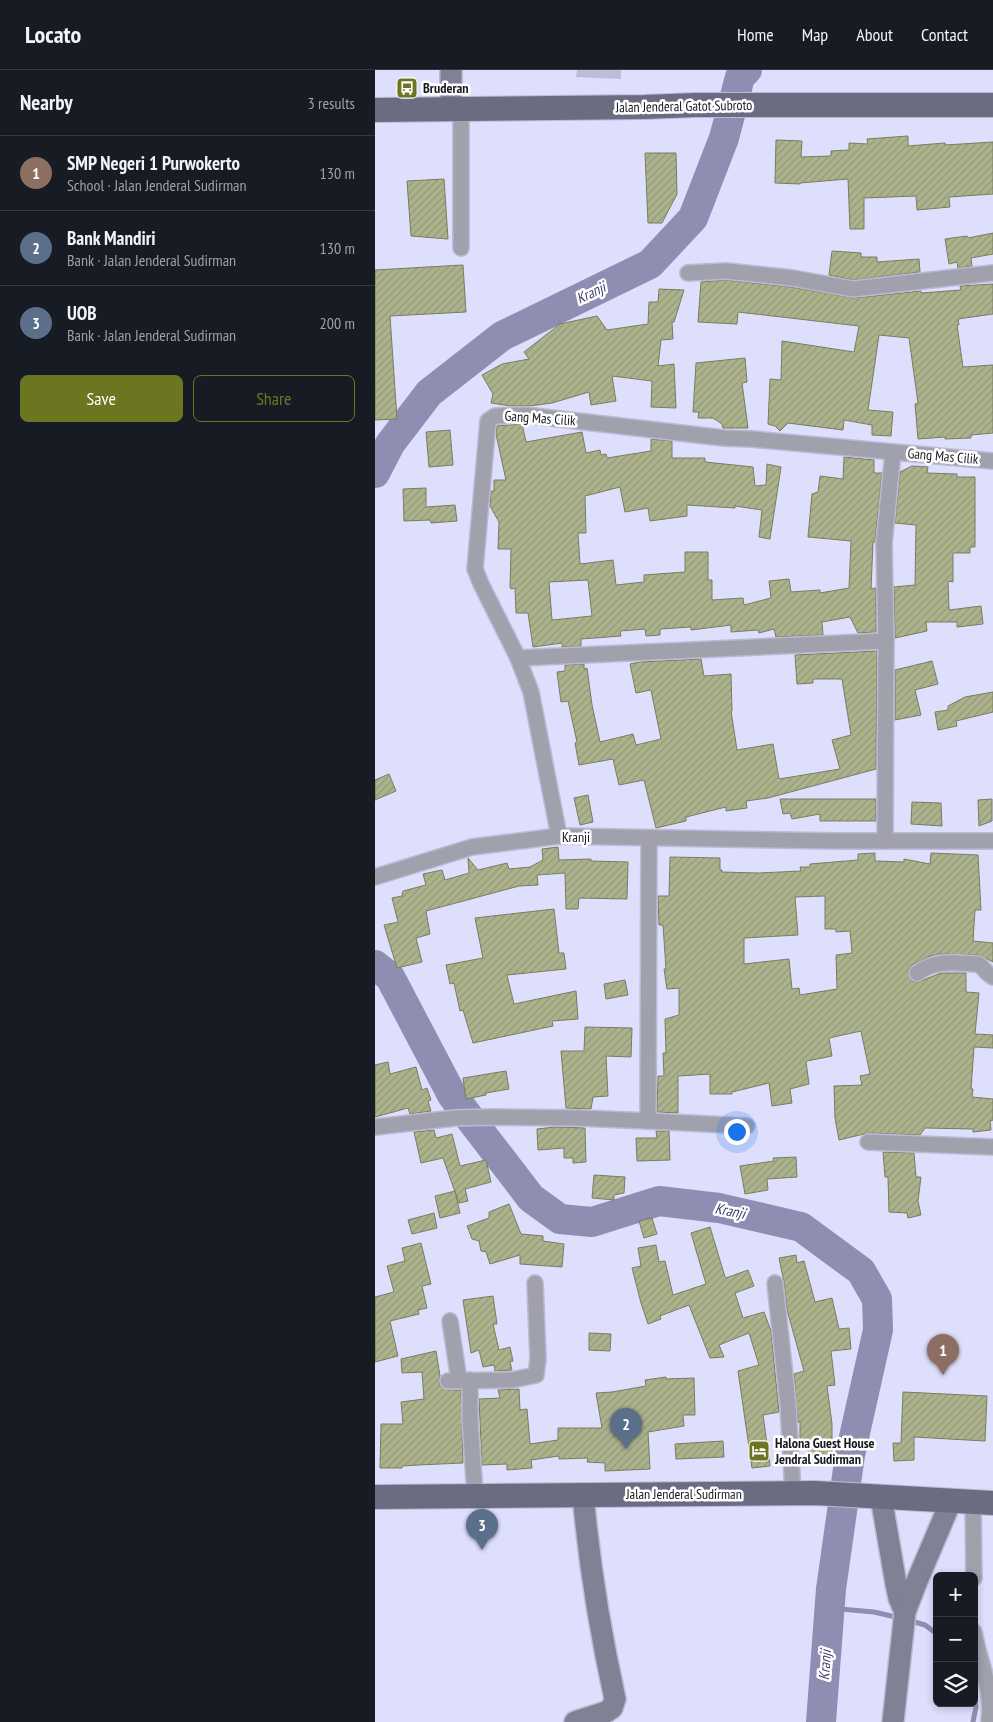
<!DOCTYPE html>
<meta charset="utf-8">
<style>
:root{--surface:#171b24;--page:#20242c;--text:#f1f3f6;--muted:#9ea1a6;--line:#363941;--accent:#6c7621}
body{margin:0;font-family:"PT Sans Narrow",sans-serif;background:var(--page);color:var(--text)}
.controls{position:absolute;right:15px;bottom:15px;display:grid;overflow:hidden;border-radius:8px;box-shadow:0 2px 8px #0003}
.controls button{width:45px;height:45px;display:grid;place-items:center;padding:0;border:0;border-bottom:1px solid var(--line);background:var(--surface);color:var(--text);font:25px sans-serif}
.you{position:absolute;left:361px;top:1061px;width:18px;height:18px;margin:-12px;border:4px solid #fff;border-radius:50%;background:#1a73e8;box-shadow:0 0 0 8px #1a73e833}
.badge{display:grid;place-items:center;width:32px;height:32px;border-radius:50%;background:var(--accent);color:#fff;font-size:16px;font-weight:700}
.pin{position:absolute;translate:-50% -41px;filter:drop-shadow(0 1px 2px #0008)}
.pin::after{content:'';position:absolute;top:26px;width:18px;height:15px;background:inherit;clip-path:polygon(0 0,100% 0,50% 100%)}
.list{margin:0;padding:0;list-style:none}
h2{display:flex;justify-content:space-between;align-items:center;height:65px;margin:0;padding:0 20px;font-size:21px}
h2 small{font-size:16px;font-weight:400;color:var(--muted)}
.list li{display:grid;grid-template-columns:32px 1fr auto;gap:15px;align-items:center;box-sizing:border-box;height:75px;padding:0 20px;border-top:1px solid var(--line)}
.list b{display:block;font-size:19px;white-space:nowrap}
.list p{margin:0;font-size:16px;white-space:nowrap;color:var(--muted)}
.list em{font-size:16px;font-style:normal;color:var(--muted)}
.actions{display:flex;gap:10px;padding:15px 20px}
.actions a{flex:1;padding:11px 0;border:1px solid var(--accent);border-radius:8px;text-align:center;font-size:18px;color:var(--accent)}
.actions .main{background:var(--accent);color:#fff}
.icon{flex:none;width:28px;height:28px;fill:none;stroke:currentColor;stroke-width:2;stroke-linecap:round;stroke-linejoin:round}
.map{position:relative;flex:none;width:618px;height:1652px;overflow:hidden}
header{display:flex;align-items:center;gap:30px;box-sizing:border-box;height:70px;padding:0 25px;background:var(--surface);border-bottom:1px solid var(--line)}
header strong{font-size:24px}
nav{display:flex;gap:28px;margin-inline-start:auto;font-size:18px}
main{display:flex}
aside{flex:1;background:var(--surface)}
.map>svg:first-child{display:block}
</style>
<header>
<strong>Locato</strong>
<nav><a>Home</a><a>Map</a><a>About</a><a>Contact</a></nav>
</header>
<main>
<aside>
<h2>Nearby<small>3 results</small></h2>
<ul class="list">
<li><span class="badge" style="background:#8d6e63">1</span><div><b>SMP Negeri 1 Purwokerto</b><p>School · Jalan Jenderal Sudirman</p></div><em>130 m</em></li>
<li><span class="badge" style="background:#5c6f8a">2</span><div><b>Bank Mandiri</b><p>Bank · Jalan Jenderal Sudirman</p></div><em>130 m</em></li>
<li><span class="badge" style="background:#5c6f8a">3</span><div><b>UOB</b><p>Bank · Jalan Jenderal Sudirman</p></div><em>200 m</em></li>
</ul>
<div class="actions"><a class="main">Save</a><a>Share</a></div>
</aside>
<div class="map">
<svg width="618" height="1652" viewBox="0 0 618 1652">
<defs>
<pattern id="building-hatch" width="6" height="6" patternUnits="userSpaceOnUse" patternTransform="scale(1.25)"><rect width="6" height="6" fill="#acb38c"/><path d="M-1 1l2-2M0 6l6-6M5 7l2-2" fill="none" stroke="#939978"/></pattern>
</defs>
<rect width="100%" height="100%" fill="#dedefd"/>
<!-- grass -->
<path fill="#bdbdd8" d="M202 0H246V9L201 7Z"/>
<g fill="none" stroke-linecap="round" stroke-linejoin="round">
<!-- stream -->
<g stroke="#8e8eb2" stroke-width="5">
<path d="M454 1538 499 1542 525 1548"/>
<path d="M533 1550 550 1555 562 1564"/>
<path d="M598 1652 601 1637 599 1624"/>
</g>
<!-- river -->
<g stroke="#8e8eb2" stroke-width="30">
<path d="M0 403 15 374 54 323 127 266 275 194 318 148 349 68 365 7 372 0"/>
<path d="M0 895 15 907 77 1025 156 1128 185 1149 217 1152 284 1131 344 1138 426 1157 486 1201 502 1229 503 1260 475 1385 456 1519 446 1652"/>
</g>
</g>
<!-- building -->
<g fill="url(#building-hatch)" stroke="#787d60" fill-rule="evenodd">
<path d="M533 66V76L570 73V75L618 72V124L574 127 575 137 542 140 541 126 489 128V159H475L473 109 425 113V114L400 113 401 70 427 71 426 87 456 86V81L474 80V73L493 74 492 69Z"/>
<path d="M270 83H301L302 124 287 153H273Z"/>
<path d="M69 109 73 169 36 166 32 111Z"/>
<path d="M618 163V184L596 188 597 196 583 198 582 192 574 194 570 169 592 166 593 168Z"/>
<path d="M457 181 486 183V187H502V192L544 189 545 202 478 210 454 205Z"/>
<path d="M88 195 91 242 15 246 22 349 0 350V200Z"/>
<path d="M351 210 416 217 479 228 546 221V223L586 220 585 216 618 214V244L583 249 584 255H582L588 297 618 295V363L596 365V368L570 369V367L543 369 540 334 543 333 534 268 504 265 493 340 518 342 516 366 497 365V355L469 350 468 360 413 353 405 361 400 356 393 354 395 309 406 310 407 271 479 282 484 256 363 242 362 254 323 252 326 212Z"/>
<path d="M284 219 309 220 299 252H297L298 269 286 270 283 296 299 294 301 338 276 337 277 311 237 306 241 331 216 335 214 322 177 333 154 336H136L116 333 118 324 107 305 127 294 154 289 149 282 185 254 222 246 232 260 273 254 274 232H283Z"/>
<path d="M370 288 372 312 367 313 373 358H348L347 354 338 348H323L324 342H318L321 293Z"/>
<path d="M147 354 151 372 207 362 211 383 225 380 226 385 231 384 232 388 276 381V369L297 371V388H330V392L378 397 380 416 391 415 392 394 406 397 395 469 384 467 387 440 360 436V438L312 435V446L275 451 273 438 250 442 245 417 210 426 211 463H203L205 494 238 490 241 515 269 512V505L310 502V482H333V510H337V530L368 528 369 535 396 528 394 511 414 509 416 522 445 520V523L474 518 476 471 433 467 437 424 443 422 445 406 468 409 469 387 499 390V403H507L500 472H498L496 519 501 518V562L483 563 475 547 447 552 448 565 401 567 399 559 384 563 383 560 356 562V555L316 560V557L285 559V565L271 566 270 559 245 561 246 566 206 569V576L187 577V573L158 577 153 543H141L140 518 136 519 135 517 136 479H123L124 452 115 436 116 421H119V410H131L121 364 122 356ZM213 510 217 546 177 550 174 512Z"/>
<path d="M75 360 78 395 54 397 51 362Z"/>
<path d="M537 396 553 397 552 403 582 404V407H600V477H595V483H578V512L573 511 574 540 606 536 608 554 582 557V552H551L552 561 520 568 519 517 540 515 541 455 520 453 525 402Z"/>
<path d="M51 418V437L80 435 82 451 56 453 55 450 29 451 28 419Z"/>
<path d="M502 581 501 699 393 728 371 731 372 738 351 741V737L311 747V751L281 758 269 710 244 715 238 689 204 695 200 673 202 672 193 631 186 632 182 602 190 601V595L209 594V599L212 598 217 635 225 672 258 664 261 675 286 669 276 620 261 623 255 594 265 592 326 589 329 606 356 604 357 641H356L362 680 398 674 404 709 465 699 457 670 476 665 467 609H438V613L422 614 420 585Z"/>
<path d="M557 591 563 614 540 620 546 645 520 650V600Z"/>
<path d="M618 622V642L581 651 582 656 563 660 560 642 573 640V636L590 627Z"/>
<path d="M14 704 21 721 0 730V710Z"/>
<path d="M213 725 218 752 205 755 199 728Z"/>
<path d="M405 729H501V751H445V744L417 749 415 743 408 744Z"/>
<path d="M617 729V751L604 756 603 730Z"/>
<path d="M537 732 566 733 567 756 536 754Z"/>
<path d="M183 777 184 790 216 789V791L253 792 252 829 204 828 203 839H191L190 803 162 805 163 815 144 816 51 841 55 864 41 868 47 892 22 898 9 855 23 852 17 828 27 826 28 821 51 815 48 804 67 800 70 810 94 803 93 788 103 800 132 793 134 799 155 797 168 790 167 779Z"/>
<path d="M500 783V791L529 792V789L555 794 556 783 603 785 606 840H600L598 871 618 873V892L604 885 563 884 553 887 537 895 534 899 533 904 537 911 543 912 566 903H591V922L604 923 600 964 618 965V978L599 977 596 1019H598L597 1027 618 1029V1050L615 1051 616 1060 598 1062V1059L550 1058 545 1065 493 1063 464 1070 460 1048 459 1016 487 1015 485 1006 495 1004 486 961 454 968 457 986 432 991 431 992 434 1014 415 1019 417 1033 397 1036 394 1013 357 1022V1024H335V1004L303 1006V1043L282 1042 283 1006H289L288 983H291L290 949 304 945V918L292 919 289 899H291L288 855H284L283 826H294L295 787 345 788V800H347V802L384 803 426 801 425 797H435V794L483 790V784ZM450 826V859H461V862L475 861 477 883 461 885 462 919 425 925 424 918 417 919 414 889 369 894V868L423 865 420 827Z"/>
<path d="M179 839 184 883H189L191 899 132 905 139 934 201 921 203 949 177 951 178 956 98 973 88 940 85 941 79 913 75 914 71 895 108 888 100 848Z"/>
<path d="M250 910 253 925 231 929 229 914Z"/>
<path d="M210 957 257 958 256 987 231 986 233 1026 218 1027 216 1039 191 1038 186 981H209Z"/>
<path d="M13 992 15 1004 41 997 47 1020 52 1018 56 1030 53 1031 56 1041 35 1044 33 1038 0 1047V995Z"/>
<path d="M131 1001 134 1019 111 1023V1025L91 1029 88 1008Z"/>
<path d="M180 1057 210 1058 211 1092 198 1093V1088H189V1078L163 1080 162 1059Z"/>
<path d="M59 1060 61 1068 77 1064 85 1096 111 1090 116 1112 90 1119 93 1131 84 1133 68 1088 46 1093 39 1062Z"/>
<path d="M281 1061H294L295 1090 262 1091 261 1068H282Z"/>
<path d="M508 1082 539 1083 541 1107H546L543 1131 546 1145 533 1148 532 1143 514 1142 513 1107H510Z"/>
<path d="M421 1087 422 1107 392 1109 393 1120 370 1124 365 1096 399 1091 398 1088Z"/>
<path d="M219 1105 250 1107 249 1123 239 1125V1130L217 1128Z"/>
<path d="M80 1121 85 1143 65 1148 60 1126Z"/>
<path d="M134 1134 146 1164 168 1166V1171L189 1174 187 1197 145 1194V1185L115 1194 111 1182 106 1181 104 1171 97 1169 92 1156 114 1148V1142Z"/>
<path d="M59 1143 62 1158 37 1164 33 1150Z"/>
<path d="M277 1148 282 1164 269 1168 264 1151Z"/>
<path d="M335 1157 350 1207 351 1208 373 1200 379 1216 360 1223 368 1248 389 1242 396 1261 404 1342 388 1345 395 1396 377 1398 363 1301 384 1295 374 1263 344 1275 349 1287 335 1288 314 1235 285 1246 286 1249 273 1254 266 1233 257 1198 266 1196 263 1178 281 1175 284 1192 290 1191 298 1225 331 1214 316 1163Z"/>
<path d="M46 1173 56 1214 47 1216 52 1238 43 1240 44 1244 15 1251 23 1286 0 1292V1227L19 1222 12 1196 30 1191 27 1178Z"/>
<path d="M421 1185 422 1193 429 1191 440 1232 457 1228 464 1259 474 1258 476 1279 456 1281 460 1315 452 1316 457 1354V1393H433V1374H425V1352H423L419 1304 429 1301 412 1240 409 1212 404 1188Z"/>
<path d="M118 1226 122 1254H118L124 1280 135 1277 138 1291 135 1292 137 1300 120 1301 119 1295 108 1297 104 1280 96 1283 88 1230Z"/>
<path d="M214 1263 236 1264 235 1281 214 1280Z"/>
<path d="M61 1281 65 1306 64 1311 65 1316 73 1320H86L88 1393 43 1395 27 1396V1398H5L6 1354H28L26 1332 49 1329 47 1302 27 1303 26 1289Z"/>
<path d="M291 1307V1309L319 1308 320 1345H308L309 1356 273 1362 275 1399 230 1401V1393L212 1392 213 1388 184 1389V1386L156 1390 157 1398 132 1400V1394L107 1395 104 1329 125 1328 123 1320 144 1319 145 1340 152 1339 155 1374 183 1370V1358H227L221 1323 237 1322 271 1316 270 1310Z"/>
<path d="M528 1322 612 1326 610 1371 539 1367V1390L519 1391 518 1373H526Z"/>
<path d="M348 1371 349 1387 301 1389 300 1374Z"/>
</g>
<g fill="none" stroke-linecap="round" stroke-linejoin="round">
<!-- street casing -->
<g stroke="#babad6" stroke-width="18">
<g id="street">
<path d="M86 178V39"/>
<path d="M313 203 351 201 417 208 478 219 618 203"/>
<path d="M143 588 511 571"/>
<path d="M184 766 156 622 143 588 106 514 100 499 113 351 120 346 150 345 349 368 377 369 618 391"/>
<path d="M510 771 511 571 509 474 518 382"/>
<path d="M0 807 97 777 184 766 462 771H618"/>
<path d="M542 903C562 889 580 893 603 894 609 897 611 904 618 907"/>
<path d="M273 1051 372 1056"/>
<path d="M0 1057 80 1048 117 1047 204 1048 273 1051 274 768"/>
<path d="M493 1072 618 1077"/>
<path d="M400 1213 413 1334 418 1423"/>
<path d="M75 1251 84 1310"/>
<path d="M95 1310V1349L100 1425"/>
<path d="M73 1311 137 1310 161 1305 163 1289 160 1213"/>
<path d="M598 1432 599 1508"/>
<path d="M599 1562C605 1595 618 1616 614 1652"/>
</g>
</g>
<!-- secondary casing -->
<g stroke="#babad6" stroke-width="24">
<g id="secondary">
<path d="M76 39V0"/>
<path d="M506 1427 521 1514 524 1528 530 1542"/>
<path d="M200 1652 231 1642 237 1638 240 1629C225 1561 214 1493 208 1424"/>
<path d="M518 1652 530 1542 542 1511 576 1431"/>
</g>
</g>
<!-- primary casing -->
<g stroke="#babad6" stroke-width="26">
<g id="primary">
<path d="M0 40 270 37 320 35H618"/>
<path d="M0 1427 440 1423 618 1433"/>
</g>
</g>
<!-- street -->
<use href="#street" stroke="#a1a1ae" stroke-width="15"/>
<!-- secondary -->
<use href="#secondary" stroke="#818195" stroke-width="21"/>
<!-- primary -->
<use href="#primary" stroke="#6b6b82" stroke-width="24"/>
</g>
<!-- icons -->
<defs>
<g id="bus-square" transform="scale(1.125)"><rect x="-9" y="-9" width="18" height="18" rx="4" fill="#6c7621" stroke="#fff"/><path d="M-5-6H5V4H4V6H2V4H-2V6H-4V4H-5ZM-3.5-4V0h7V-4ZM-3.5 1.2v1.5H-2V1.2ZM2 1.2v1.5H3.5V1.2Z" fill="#fff"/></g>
<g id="hotel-square" transform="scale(1.125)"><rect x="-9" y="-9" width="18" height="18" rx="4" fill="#6c7621" stroke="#fff"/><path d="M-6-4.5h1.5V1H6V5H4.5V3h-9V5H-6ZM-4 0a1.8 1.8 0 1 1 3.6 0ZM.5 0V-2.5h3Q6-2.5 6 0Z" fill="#fff"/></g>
</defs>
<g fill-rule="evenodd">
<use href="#bus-square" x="32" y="18"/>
<use href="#hotel-square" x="384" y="1381"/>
</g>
<g text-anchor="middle" stroke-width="5" stroke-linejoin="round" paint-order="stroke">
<!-- poi labels -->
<g font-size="14" font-weight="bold" fill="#171722" stroke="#fff" text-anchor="start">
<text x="48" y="23">Bruderan</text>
<text x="400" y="1378">Halona Guest House<tspan x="400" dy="16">Jendral Sudirman</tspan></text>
</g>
<!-- street labels -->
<g font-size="14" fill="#171722" stroke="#fff">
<text transform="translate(309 36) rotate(-1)" y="5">Jalan Jenderal Gatot Subroto</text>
<text transform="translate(165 348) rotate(4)" y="5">Gang Mas Cilik</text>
<text transform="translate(568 386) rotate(5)" y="5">Gang Mas Cilik</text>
<text x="201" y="772">Kranji</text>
<text x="309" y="1429">Jalan Jenderal Sudirman</text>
</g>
<!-- water labels -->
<g font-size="15" font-style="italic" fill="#3f3b6d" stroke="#fff">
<text transform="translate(216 223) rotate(-26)" y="5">Kranji</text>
<text transform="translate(355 1141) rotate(11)" y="5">Kranji</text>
<text transform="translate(450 1595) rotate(-86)" y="5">Kranji</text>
</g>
</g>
</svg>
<div class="controls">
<button>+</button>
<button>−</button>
<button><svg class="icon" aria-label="layers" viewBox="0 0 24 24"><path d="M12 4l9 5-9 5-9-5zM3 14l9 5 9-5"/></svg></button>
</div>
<div class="you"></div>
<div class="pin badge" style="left:568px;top:1305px;background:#8d6e63">1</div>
<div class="pin badge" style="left:251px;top:1379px;background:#5c6f8a">2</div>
<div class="pin badge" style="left:107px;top:1480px;background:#5c6f8a">3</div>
</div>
</main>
